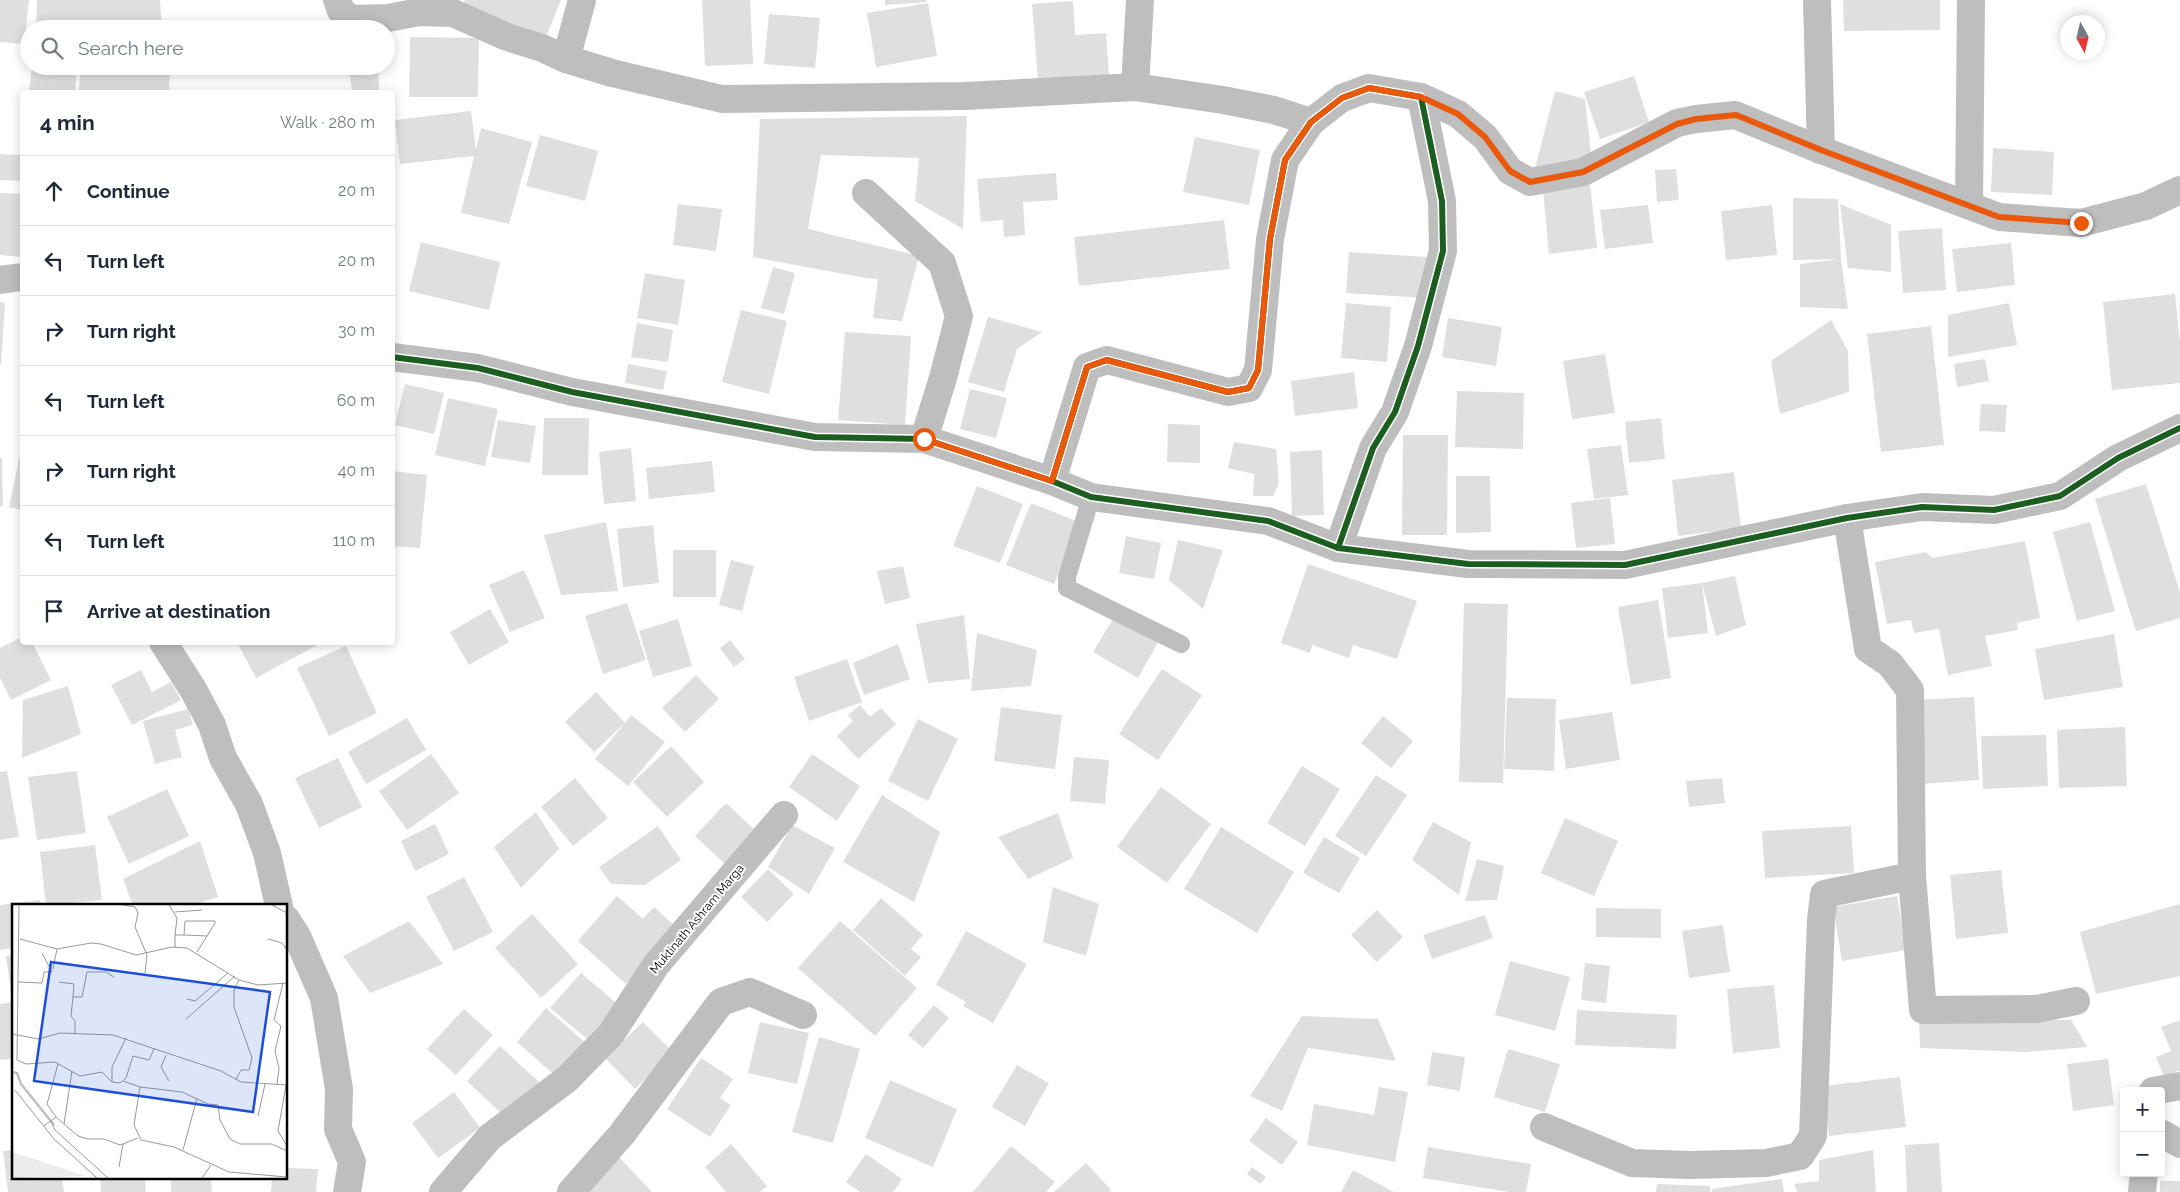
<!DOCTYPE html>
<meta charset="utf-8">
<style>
:root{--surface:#fff;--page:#f6f6f7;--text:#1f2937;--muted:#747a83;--line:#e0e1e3}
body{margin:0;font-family:Raleway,sans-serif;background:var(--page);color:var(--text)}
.controls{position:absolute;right:15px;bottom:15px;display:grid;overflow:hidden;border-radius:5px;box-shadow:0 2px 12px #0003}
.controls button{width:45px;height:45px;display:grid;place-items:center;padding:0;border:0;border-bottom:1px solid var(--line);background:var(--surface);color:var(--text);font:25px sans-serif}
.compass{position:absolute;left:2060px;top:15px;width:45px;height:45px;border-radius:50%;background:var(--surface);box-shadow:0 2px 12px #0003;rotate:172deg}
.stop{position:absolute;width:15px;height:15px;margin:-11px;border:4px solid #ea580c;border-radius:50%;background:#fff}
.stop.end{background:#ea580c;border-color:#fff;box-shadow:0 1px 5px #0008}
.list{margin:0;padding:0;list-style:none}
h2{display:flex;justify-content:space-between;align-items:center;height:65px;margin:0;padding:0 20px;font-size:21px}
h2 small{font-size:16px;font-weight:400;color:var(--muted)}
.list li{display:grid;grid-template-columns:32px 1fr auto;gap:15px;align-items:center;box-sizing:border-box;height:70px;padding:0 20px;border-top:1px solid var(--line)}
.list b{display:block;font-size:19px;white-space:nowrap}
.list em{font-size:16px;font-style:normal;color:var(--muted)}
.icon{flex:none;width:28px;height:28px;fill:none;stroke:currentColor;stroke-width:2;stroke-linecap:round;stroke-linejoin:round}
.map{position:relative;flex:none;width:2180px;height:1192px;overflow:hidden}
.search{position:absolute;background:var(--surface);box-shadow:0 2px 12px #0003;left:20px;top:20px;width:375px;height:55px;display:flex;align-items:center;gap:12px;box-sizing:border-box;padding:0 18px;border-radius:28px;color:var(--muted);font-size:19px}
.panel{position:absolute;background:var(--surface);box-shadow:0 2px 12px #0003;left:20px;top:90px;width:375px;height:555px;border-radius:5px}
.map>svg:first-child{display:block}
</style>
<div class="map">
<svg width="2180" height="1192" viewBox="0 0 2180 1192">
<rect width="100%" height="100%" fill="#fff"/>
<!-- building -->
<g fill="#dfdfdf">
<path d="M0 0H29L24 44 0 42Z"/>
<path d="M37 0H160L162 29H36Z"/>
<path d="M465 0H561L546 37 463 5Z"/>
<path d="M702 0H750L753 64 705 66Z"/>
<path d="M885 0H926V2L885 5Z"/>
<path d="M1843 0H1940V30L1844 31Z"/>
<path d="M1073 1 1075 35 1106 33 1109 76 1038 81 1032 4Z"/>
<path d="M928 3 937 56 876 67 867 13Z"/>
<path d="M769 14 820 18 815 68 764 64Z"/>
<path d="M410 37 479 38 478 97H409Z"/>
<path d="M32 66 77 67 75 92H29Z"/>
<path d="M80 66H170L169 92H79Z"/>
<path d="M349 66H378L379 92H352Z"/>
<path d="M1634 76 1649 122 1600 139 1584 92Z"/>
<path d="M1555 91 1585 99 1591 154 1533 176Z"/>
<path d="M471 111 476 150 481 128 532 142 509 224 461 213 474 156 400 164 395 120Z"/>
<path d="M967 116 963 229 915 201 919 158 821 155 808 229 919 256 902 321 873 318 878 279 865 278 753 257 760 119Z"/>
<path d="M540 135 598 151 585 201 526 186Z"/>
<path d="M1195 137 1260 150 1249 205 1183 192Z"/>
<path d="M1993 148 2054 152 2052 195 1991 192Z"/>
<path d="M0 154 22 155V181L0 180Z"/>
<path d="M1676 169 1679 200 1657 202 1655 170Z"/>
<path d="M1056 173 1058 200 1023 202 1025 235 1004 237 1003 220 981 222 977 179Z"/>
<path d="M1590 184 1597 248 1549 254 1543 190Z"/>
<path d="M0 193 22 194V257L0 255Z"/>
<path d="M1793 198 1838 199 1841 259 1848 309 1800 307V264L1839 259 1793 260Z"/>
<path d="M678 204 722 209 716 251 673 245Z"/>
<path d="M1840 204 1891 225V272L1848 268Z"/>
<path d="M1648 205 1653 243 1605 249 1600 210Z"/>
<path d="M1772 205 1777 255 1726 260 1721 211Z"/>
<path d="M1224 220 1230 269 1079 286 1074 237Z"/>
<path d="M1942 228 1946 290 1903 293 1898 231Z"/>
<path d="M421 242 500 262 489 310 409 291Z"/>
<path d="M2011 243 2015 285 1957 292 1952 249Z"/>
<path d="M1349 252 1427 257 1425 298 1346 293Z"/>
<path d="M773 267 795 273 784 314 761 308Z"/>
<path d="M645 273 685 280 678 325 637 318Z"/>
<path d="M2175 294 2180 343V383L2112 390 2103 302Z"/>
<path d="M0 302 5 303 1 365H0Z"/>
<path d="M1346 303 1391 307 1387 362 1341 358Z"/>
<path d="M2009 303 2017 345 1948 357V315Z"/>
<path d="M741 310 787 321 769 394 722 382Z"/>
<path d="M988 317 1042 332 1017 349 1004 392 968 382Z"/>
<path d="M1448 318 1502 327 1496 366 1442 357Z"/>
<path d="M1831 320 1848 351 1849 392 1780 414 1771 361Z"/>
<path d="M637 323 673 330 668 362 631 357Z"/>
<path d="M1931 326 1944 445 1881 452 1867 334Z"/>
<path d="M845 332 911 336 905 425 838 420Z"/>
<path d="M1605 354 1615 413 1572 419 1563 361Z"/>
<path d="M1985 359 1989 381 1957 387 1954 364Z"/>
<path d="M628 364 667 371 663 390 625 383Z"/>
<path d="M1354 372 1358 408 1295 416 1291 381Z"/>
<path d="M405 384 444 393 434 434 395 425Z"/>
<path d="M970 389 1007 398 996 438 960 429Z"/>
<path d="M1457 391 1524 393 1523 449 1455 447Z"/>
<path d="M448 398 498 409 485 466 435 455Z"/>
<path d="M1981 404 2007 405 2005 432 1979 431Z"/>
<path d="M544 418H589L588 475H542Z"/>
<path d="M1661 418 1665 459 1629 463 1625 422Z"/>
<path d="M498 420 536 426 530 463 491 457Z"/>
<path d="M1168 424 1200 425V463L1167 462Z"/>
<path d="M1403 435H1448L1447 535H1402Z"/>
<path d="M1234 442 1276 449 1279 484 1273 496H1253L1254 474 1228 468Z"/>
<path d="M22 445V510L9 507Z"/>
<path d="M1621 445 1628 495 1594 499 1587 449Z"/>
<path d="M631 448 636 501 604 504 599 452Z"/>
<path d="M1322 450 1324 515 1292 516 1290 452Z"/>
<path d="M0 458H2L3 506H0Z"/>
<path d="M712 461 715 492 649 499 646 468Z"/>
<path d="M392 471 427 475 420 548 392 546Z"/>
<path d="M1734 472 1741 528 1678 536 1672 480Z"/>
<path d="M1456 476H1490L1491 532 1456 533Z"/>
<path d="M2146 484 2180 592V618L2136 631 2095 499Z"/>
<path d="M977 486 1023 504 1000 563 953 546Z"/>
<path d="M1610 498 1615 544 1576 548 1571 503Z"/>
<path d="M1031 503 1079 522 1054 584 1006 565Z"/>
<path d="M606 522 618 591 561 595 544 535Z"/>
<path d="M2090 522 2115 611 2077 621 2053 532Z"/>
<path d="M653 525 659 583 623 587 617 529Z"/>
<path d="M1126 536 1161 543 1154 579 1119 573Z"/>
<path d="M1178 540 1223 550 1203 609 1169 580Z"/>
<path d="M2025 541 2040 618 2017 623 2018 630 1985 636 1992 666 1948 675 1939 629 1914 633 1911 620 1887 624 1875 562 1926 552 1932 558Z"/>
<rect x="673" y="550" width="43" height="47"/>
<path d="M731 560 754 566 742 611 719 605Z"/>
<path d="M1308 564 1417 601 1397 659 1353 645 1349 658 1312 645 1310 653 1281 643Z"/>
<path d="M903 566 910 598 885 604 877 571Z"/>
<path d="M524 570 545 618 510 632 489 585Z"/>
<path d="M1735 576 1746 625 1716 636 1702 583Z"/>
<path d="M1702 583 1708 633 1668 638 1662 588Z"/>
<path d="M1658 600 1671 678 1631 685 1618 607Z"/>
<path d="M627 603 646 660 603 674 585 616Z"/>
<path d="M1464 603 1508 604 1503 783 1459 782Z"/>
<path d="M490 609 509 642 469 665 450 632Z"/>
<path d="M1116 614 1160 639 1138 678 1093 652Z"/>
<path d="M964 615 970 679 928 683 916 624Z"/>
<path d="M678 619 692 666 653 677 639 631Z"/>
<path d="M977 633 1037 650 1031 686 971 691Z"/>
<path d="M2114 634 2123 687 2044 700 2035 649Z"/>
<path d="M22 637V642H32L51 680 11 700 0 678V648Z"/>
<path d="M730 640 745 659 734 667 720 648Z"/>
<path d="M237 642H323L256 678Z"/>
<path d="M898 644 910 679 864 695 853 663Z"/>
<path d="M346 646 377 713 329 736 297 668Z"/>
<path d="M847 659 862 702 809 721 794 677Z"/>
<path d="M1162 669 1202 695 1158 760 1119 734Z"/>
<path d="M141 670 152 692 171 682 181 700 132 725 111 685Z"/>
<path d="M696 675 719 699 685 732 662 708Z"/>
<path d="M68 686 81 734 22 758 23 700Z"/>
<path d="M596 692 625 723 631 715 665 742 628 786 595 759 625 723 594 752 565 722Z"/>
<path d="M1974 697 1979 780 1920 784 1915 700Z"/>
<path d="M1507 698 1556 699 1554 771 1504 769Z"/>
<path d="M860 705 870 717 881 708 896 724 858 759 837 736 853 721 848 715Z"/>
<path d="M1001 707 1062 715 1055 769 994 761Z"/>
<path d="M188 709 193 725 175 730 182 757 155 764 143 721Z"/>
<path d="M1612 712 1620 760 1566 769 1559 720Z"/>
<path d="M1383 716 1413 741 1391 768 1361 743Z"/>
<path d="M407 718 426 750 366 784 348 752Z"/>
<path d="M918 719 958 739 928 801 888 781Z"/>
<path d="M2125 727 2127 786 2059 788 2057 730Z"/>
<path d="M2046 735 2048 786 1983 789 1981 736Z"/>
<path d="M671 746 704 782 667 817 633 782Z"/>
<path d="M431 754 459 793 407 830 379 791Z"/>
<path d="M812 754 860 786 837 821 789 787Z"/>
<path d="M1074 757 1109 760 1105 804 1070 801Z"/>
<path d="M338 758 362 807 319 828 295 778Z"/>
<path d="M1302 766 1340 789 1305 846 1267 823Z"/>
<path d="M7 771 19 837 0 840V772Z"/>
<path d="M77 771 86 833 37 840 28 777Z"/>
<path d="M1376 775 1407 795 1366 856 1335 836Z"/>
<path d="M575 778 608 818 573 846 541 807Z"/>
<path d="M1722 778 1725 803 1689 807 1686 781Z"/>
<path d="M1161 787 1211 824 1167 883 1117 847Z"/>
<path d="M167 789 189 836 129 864 107 817Z"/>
<path d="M882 795 940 832 914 902 843 862Z"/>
<path d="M726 803 757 832 726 865 695 836Z"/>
<path d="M536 812 559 849 521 888 494 847Z"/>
<path d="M1058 813 1073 858 1028 879 998 837Z"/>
<path d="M1565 818 1618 841 1594 896 1541 873Z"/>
<path d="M1433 822 1471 842 1459 895 1412 860Z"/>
<path d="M435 824 449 854 415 871 401 841Z"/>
<path d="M792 825 835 848 809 894 768 867Z"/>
<path d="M658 826 681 860 645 885 611 884 599 867Z"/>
<path d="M1851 826 1854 873 1765 878 1762 831Z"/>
<path d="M1221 827 1294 872 1257 933 1184 889Z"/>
<path d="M1324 837 1360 858 1339 893 1303 873Z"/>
<path d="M200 841 218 897 189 906H133L123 879Z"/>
<path d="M95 845 102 900 46 906 40 852Z"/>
<path d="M1477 859 1504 866 1497 900 1465 901Z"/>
<path d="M768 869 794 894 767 922 741 897Z"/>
<path d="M2001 870 2008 933 1956 939 1950 875Z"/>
<path d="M464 877 493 932 454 951 426 897Z"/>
<path d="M1053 887 1099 904 1086 956 1043 942Z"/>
<path d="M617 896 643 919 654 907 677 928 626 984 578 941Z"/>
<path d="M1897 896 1906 950 1842 961 1833 907Z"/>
<path d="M881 898 923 935 911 949 921 957 905 976 853 930Z"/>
<path d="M40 900 41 906H14V948L0 950V905Z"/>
<path d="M2180 904V976L2096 994 2080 932Z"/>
<path d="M1596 908 1661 909V938L1596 937Z"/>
<path d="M1377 910 1403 937 1377 962 1351 935Z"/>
<path d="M532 914 578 964 541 998 495 948Z"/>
<path d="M1485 915 1493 938 1432 959 1423 935Z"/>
<path d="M409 921 443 964 370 993 343 956Z"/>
<path d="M840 921 917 988 875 1036 798 968Z"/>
<path d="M1723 925 1730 972 1689 978 1682 931Z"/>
<path d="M966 931 1027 964 993 1023 963 1006 966 1002 936 985Z"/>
<path d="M14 955V1000H12L6 956Z"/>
<path d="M1510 961 1570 977 1555 1031 1495 1015Z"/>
<path d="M1585 963 1610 966 1606 1003 1581 1000Z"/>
<path d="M581 973 622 1008 592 1043 550 1008Z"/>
<path d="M1774 985 1780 1048 1733 1053 1727 989Z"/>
<path d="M14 1002V1059L0 1060V1004Z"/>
<path d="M934 1005 949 1018 923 1048 908 1035Z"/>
<path d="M546 1008 588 1045 558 1078 517 1042Z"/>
<path d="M464 1009 493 1035 456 1075 427 1049Z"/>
<path d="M1577 1010 1677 1015 1676 1049 1575 1045Z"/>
<path d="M1302 1016 1378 1019 1396 1061 1308 1048 1282 1111 1250 1096Z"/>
<path d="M1919 1019 2071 1020 2087 1047 2026 1052 1920 1048Z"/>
<path d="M2180 1020V1070L2164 1077 2156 1057 2171 1051 2161 1027Z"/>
<path d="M643 1022 673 1052 635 1089 605 1058Z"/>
<path d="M760 1022 809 1033 797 1084 748 1073Z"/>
<path d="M819 1037 860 1049 833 1143 792 1132Z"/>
<path d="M500 1046 541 1084 508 1120 467 1081Z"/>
<path d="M1508 1049 1560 1064 1545 1112 1494 1097Z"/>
<path d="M1432 1052 1465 1057 1460 1091 1427 1085Z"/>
<path d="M701 1058 733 1079 720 1098 731 1105 710 1137 667 1109Z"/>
<path d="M2108 1059 2114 1105 2073 1111 2067 1064Z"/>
<path d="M1017 1065 1049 1083 1025 1126 992 1107Z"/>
<path d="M1900 1077 1906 1127 1829 1136 1823 1086Z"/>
<path d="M890 1080 957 1109 933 1167 865 1138Z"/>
<path d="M1379 1087 1408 1092 1395 1162 1307 1145 1314 1104 1374 1115Z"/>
<path d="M454 1092 480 1128 438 1158 412 1123Z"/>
<path d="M1266 1118 1298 1142 1282 1165 1249 1141Z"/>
<path d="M1939 1143 1942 1192H1907L1905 1145Z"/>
<path d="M731 1144 767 1186 760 1192H726L705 1167Z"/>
<path d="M1011 1146 1055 1182 1046 1192H973Z"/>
<path d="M1428 1147 1531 1164 1526 1192H1509L1423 1178Z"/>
<path d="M14 1150V1178H62L64 1192H8L3 1151Z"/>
<path d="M1873 1150 1876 1192H1797L1794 1184 1819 1181V1160Z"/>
<path d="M866 1154 902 1179 893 1192H860L846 1182Z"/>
<path d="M619 1157 652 1192H580Z"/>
<path d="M1086 1163 1111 1190 1109 1192H1054Z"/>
<path d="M1252 1167 1266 1177 1260 1184 1247 1174Z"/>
<path d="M286 1168 318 1169 316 1192H271L272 1178H286Z"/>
<path d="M1353 1170 1394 1192H1341Z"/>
<path d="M100 1178H145L146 1192H101Z"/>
<path d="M171 1178H211L212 1192H171Z"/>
<path d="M1782 1179 1784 1192H1712L1711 1189Z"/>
<rect x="2160" y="1181" width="20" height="11"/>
<path d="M1657 1184 1710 1186V1192H1656Z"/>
</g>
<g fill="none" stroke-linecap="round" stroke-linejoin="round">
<!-- lane -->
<path stroke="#bebebe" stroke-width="18" d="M1091 497 1067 577V588L1181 644"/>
<!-- street -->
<g stroke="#bebebe" stroke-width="28">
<path d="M337 0 341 11 351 19 388 18 419 12 453 13 507 37 542 48 566 59 612 73 722 99 964 96 1135 87 1223 100 1274 110 1311 122"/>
<path d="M1817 0 1821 150"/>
<path d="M566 59 582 0"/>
<path d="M1135 87 1140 0"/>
<path d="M1421 97 1458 114 1485 137 1510 171 1530 182 1583 172 1677 123 1696 119 1735 115 1821 150 1999 217 2081 223 2146 206 2180 190"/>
<path d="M866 193 942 263 959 316 943 378 924 439"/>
<path d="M1969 205 1971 0"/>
<path d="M0 280 22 277"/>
<path d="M392 357 478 368 572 392 815 437 924 439 1052 481 1091 497 1268 521 1338 548 1468 564 1625 565 1847 518 1922 507 1994 510 2060 496 2118 458 2180 428"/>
<path d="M1052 481 1087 367 1107 360 1228 392 1249 388 1258 370 1270 239 1285 160 1311 122 1342 98 1369 88 1421 97 1442 201 1443 251 1418 346 1395 412 1373 448 1338 548"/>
<path d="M163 642 194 691 212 725 223 758 249 804 267 853 279 906"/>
<path d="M1912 876 1923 1010 2037 1009 2076 1001"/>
<path d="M286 919 297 936 324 998 339 1089 338 1129 352 1162 347 1192"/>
<path d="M2153 1091 2180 1086"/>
<path d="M1544 1127 1632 1163 1689 1165 1766 1163 1800 1156 1813 1136 1821 920 1824 894 1912 876 1910 690 1890 664 1868 649 1847 518"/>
<path d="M2161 1133 2180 1144"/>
<path d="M443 1192 490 1137 567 1079 611 1034 656 965 784 815"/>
<path d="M571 1192 622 1134 721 1002 750 992 803 1015"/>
<path d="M2142 1192 2144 1173"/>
</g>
<!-- cycleway casing -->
<g stroke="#fff" stroke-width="9">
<g id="cycleway">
<path d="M392 357 478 368 572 392 815 437 924 439 1052 481 1091 497 1268 521 1338 548 1468 564 1625 565 1847 518 1922 507 1994 510 2060 496 2118 458 2180 428"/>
<path d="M1052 481 1087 367 1107 360 1228 392 1249 388 1258 370 1270 239 1285 160 1311 122 1342 98 1369 88 1421 97 1442 201 1443 251 1418 346 1395 412 1373 448 1338 548"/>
</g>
</g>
<!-- cycleway -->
<use href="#cycleway" stroke="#1b5e20" stroke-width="6"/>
</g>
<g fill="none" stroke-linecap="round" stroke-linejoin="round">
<!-- route -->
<path stroke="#ea580c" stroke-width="6" d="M924 439 1052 481 1087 367 1106 360 1228 392 1249 388 1258 370 1270 239 1285 160 1311 122 1342 98 1369 88 1421 97 1458 114 1485 137 1510 171 1530 182 1583 172 1677 124 1696 119 1736 115 1821 150 1999 217 2081 223"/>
</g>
<g text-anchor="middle" stroke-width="4" stroke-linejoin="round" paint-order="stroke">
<!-- street labels -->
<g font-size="12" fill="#000" stroke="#fff">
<text transform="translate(697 919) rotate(-50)" y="4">Muktinath Ashram Marga</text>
</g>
</g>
<!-- overview -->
<g transform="translate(12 904)">
<rect width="275" height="275" fill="#fff"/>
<path d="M0 248 74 272 0 274Z" fill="#ececec"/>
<path fill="none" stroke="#bfbfbf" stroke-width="2.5" d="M0 168 5 169 9 180 42 221"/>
<path fill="none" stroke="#999" stroke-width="1" d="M7 1 5 156 14 160 43 158 68 172 90 168 100 178M111 1 123 3 126 9 123 23 135 51 133 69M157 1 165 14 163 31M260 1 275 9M163 8 190 6M8 35 45 45 79 39 89 40 124 51 160 43 175 44 227 76 246 81 275 79M256 35 270 39 275 46M163 43V31H172M185 48 195 32 203 19V17H173L172 31 195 32M41 65 45 45M6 78 30 79 32 68H40L30 49M47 78 62 80 61 93M175 95 183 97 216 69M174 115 223 72M0 130 26 135 48 129 101 131 209 167 229 178 275 181M63 130V117L59 112 61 93H70L75 68H94L102 73M114 134 100 163V178L108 179 114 174 121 152 137 156 142 145M154 151 149 163 157 177M224 175 229 166H237L240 154 222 103V86L227 76M111 177 128 183 170 188 196 200 206 201 208 216 218 235 228 240H260L275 247M265 180 267 164 263 147 269 122 262 116 271 79M274 181 266 227 275 242M128 183 122 221 129 236 162 243 217 268 275 273M3 186 42 235 85 274M246 212 253 180M44 213 35 200 46 160M39 217 43 226 96 274M52 220 60 167M32 222 44 213 66 232 76 235H92L108 241 126 234M171 246 185 194M107 263 111 240M190 274 199 261"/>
<path fill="#1d4ed8" fill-opacity="0.15" stroke="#1d4ed8" stroke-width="2.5" d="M39 58 258 88 241 208 22 177Z"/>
<rect width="275" height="275" fill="none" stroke="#000" stroke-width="2.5"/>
</g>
</svg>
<div class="controls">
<button>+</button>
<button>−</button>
</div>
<svg class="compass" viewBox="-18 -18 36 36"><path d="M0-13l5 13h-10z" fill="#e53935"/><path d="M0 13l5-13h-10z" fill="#747a83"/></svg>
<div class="stop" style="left:924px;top:439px"></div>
<div class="stop end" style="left:2081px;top:223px"></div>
<div class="search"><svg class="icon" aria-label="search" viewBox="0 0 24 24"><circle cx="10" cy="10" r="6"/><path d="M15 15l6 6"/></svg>Search here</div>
<section class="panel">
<h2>4 min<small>Walk · 280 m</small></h2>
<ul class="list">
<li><svg class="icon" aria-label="ahead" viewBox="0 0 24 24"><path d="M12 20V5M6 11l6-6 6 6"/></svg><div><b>Continue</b></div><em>20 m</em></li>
<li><svg class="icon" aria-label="left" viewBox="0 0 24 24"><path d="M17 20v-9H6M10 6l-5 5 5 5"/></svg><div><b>Turn left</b></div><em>20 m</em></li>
<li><svg class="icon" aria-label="right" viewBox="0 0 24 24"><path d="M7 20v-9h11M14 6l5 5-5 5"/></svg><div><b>Turn right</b></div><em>30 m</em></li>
<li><svg class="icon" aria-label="left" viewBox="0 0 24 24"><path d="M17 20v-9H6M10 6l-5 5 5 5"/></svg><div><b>Turn left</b></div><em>60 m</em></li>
<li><svg class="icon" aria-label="right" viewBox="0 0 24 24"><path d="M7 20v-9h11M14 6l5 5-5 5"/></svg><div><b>Turn right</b></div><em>40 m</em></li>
<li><svg class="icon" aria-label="left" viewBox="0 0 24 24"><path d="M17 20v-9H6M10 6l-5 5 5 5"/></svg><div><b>Turn left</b></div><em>110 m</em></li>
<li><svg class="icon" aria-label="arrive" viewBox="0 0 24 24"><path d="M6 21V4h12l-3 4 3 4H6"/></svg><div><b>Arrive at destination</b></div></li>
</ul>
</section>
</div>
